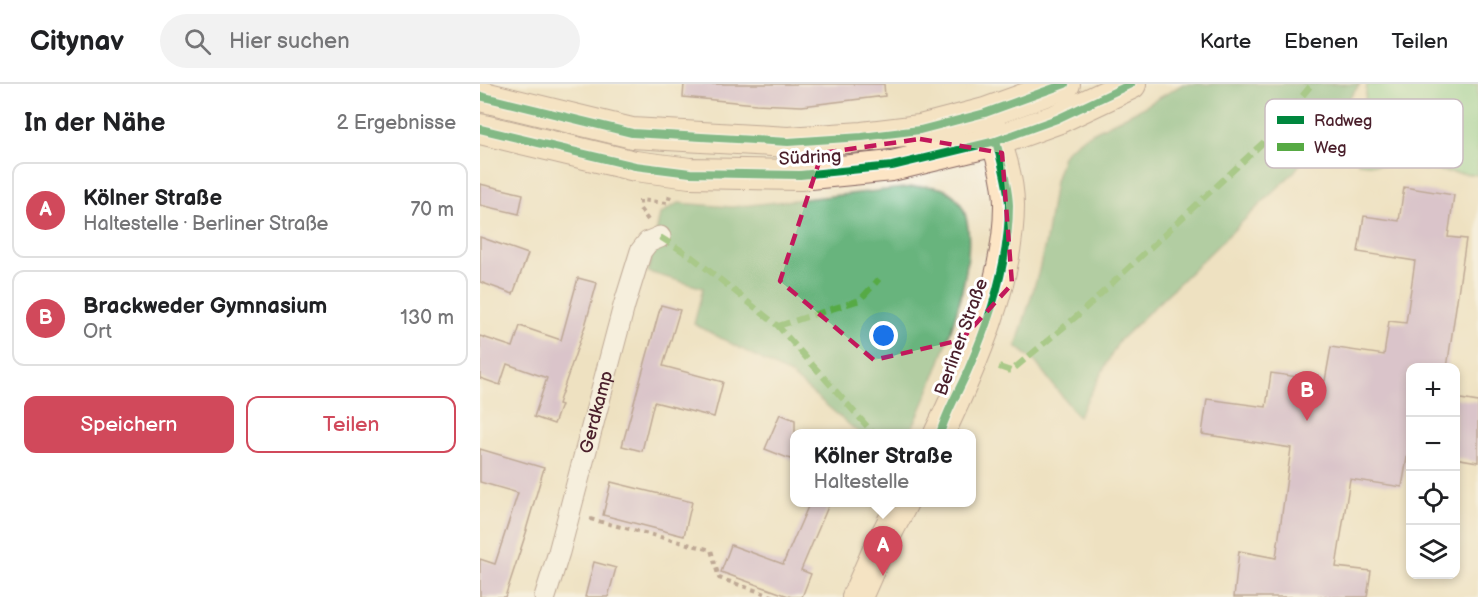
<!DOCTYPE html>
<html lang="de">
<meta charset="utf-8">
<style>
:root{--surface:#fff;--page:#f2f2f2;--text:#202124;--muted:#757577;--line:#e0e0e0;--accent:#d1495b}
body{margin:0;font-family:"Balsamiq Sans",sans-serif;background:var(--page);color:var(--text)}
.controls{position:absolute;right:18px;bottom:18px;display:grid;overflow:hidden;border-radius:12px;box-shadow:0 3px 9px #0003}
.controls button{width:54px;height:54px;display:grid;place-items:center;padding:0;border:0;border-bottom:2px solid var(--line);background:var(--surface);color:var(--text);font:30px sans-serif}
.you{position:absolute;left:404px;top:252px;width:21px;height:21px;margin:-15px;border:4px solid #fff;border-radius:50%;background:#1a73e8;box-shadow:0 0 0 9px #1a73e833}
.badge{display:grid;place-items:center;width:39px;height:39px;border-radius:50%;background:var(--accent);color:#fff;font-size:20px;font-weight:700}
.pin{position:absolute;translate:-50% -50px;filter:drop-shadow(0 2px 3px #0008)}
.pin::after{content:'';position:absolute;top:32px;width:21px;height:18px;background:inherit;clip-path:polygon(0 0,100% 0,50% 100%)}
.popup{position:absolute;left:310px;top:345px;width:186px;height:78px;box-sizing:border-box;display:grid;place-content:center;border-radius:12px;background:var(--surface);filter:drop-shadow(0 2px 4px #0005);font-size:20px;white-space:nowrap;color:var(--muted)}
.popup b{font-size:22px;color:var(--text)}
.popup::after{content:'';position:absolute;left:50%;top:100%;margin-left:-12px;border:12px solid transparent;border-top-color:var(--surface)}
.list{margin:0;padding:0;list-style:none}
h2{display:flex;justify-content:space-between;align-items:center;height:78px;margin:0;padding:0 24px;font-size:26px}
h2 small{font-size:20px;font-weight:400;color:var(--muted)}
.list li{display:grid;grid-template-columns:39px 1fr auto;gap:18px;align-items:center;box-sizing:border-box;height:96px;margin:0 12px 12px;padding:0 12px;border:2px solid var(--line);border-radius:12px}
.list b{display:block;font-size:22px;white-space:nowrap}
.list p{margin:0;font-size:20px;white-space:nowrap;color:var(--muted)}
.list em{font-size:20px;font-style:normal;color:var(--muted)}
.actions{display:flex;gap:12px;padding:18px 24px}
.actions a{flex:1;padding:14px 0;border:2px solid var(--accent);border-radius:12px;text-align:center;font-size:21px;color:var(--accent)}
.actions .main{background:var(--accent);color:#fff}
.icon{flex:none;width:33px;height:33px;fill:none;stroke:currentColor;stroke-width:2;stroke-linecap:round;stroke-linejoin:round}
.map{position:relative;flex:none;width:998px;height:513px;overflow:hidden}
header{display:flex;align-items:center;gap:36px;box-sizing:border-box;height:84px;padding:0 30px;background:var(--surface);border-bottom:2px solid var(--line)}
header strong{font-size:28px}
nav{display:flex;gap:33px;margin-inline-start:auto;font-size:21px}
.search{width:420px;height:54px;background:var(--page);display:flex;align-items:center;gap:15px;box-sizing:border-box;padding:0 21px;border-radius:33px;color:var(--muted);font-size:22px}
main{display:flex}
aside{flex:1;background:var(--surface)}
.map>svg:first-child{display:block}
</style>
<header>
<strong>Citynav</strong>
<div class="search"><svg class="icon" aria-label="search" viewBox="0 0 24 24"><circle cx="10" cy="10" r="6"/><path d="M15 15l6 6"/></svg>Hier suchen</div>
<nav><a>Karte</a><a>Ebenen</a><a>Teilen</a></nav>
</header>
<main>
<aside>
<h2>In der Nähe<small>2 Ergebnisse</small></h2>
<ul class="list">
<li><span class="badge">A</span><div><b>Kölner Straße</b><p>Haltestelle · Berliner Straße</p></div><em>70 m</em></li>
<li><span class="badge">B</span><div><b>Brackweder Gymnasium</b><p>Ort</p></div><em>130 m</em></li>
</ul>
<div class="actions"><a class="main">Speichern</a><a>Teilen</a></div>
</aside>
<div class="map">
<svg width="998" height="513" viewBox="0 0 998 513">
<rect width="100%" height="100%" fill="#fff"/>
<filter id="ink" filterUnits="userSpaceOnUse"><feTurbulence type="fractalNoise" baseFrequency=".0167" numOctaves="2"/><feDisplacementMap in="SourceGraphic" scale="12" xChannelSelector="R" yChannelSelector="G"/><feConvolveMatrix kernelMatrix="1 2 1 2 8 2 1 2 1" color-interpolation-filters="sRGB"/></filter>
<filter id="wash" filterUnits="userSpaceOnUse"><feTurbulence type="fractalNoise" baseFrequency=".008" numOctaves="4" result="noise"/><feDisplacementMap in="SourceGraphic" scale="24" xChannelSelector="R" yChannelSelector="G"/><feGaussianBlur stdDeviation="1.35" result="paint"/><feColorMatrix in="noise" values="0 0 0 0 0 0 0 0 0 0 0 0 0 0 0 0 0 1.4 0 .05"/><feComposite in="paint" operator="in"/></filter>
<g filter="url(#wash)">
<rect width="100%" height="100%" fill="#eee1c1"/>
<!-- green -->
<path fill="#81d293" stroke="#66785f" stroke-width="1.5" d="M887 0H998V91L878 79Z"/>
<!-- forest -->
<g fill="#68b47d" stroke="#596a54" stroke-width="1.5">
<path d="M703 0H880L814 88 639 257 598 333 556 279 536 262 558 190 566 156 575 97 583 72 587 66 604 53 662 24Z"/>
<path d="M433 103C445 102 458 101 469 108 523 142 450 306 430 349H379L311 291 214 240 223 204 168 188 180 130 198 119 252 123Z"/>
</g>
<g id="blocks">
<!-- building -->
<g fill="#c1a1d4">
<path d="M204 0H404L405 12 322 22 276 20 203 13Z"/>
<path d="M0 100 43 110 39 130 0 121Z"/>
<path d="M924 103 974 111 968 153 986 155 967 284H930V368H928L922 403 870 395 856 483 891 487 887 513H754L759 467 796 474 811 364 722 350 727 315 786 323 791 289 845 297 851 263 904 271 909 237 926 239 935 177 878 168 884 132 919 137Z"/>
<path d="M0 153 48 170 33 210 0 198Z"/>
<path d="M98 194 117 199 105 242 78 320 81 321 74 340 54 333 67 294 27 280 20 301 0 294V252L33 263 40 242 81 256Z"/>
<path d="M181 221 200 226 183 282 243 298 234 333 174 318 162 367 142 362Z"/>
<path d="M975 314 998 318V378L975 374Z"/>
<path d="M300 330 315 336V377L285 365Z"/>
<path d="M0 365 64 384 46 446H47L25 513H0V475L15 480 38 409 0 398Z"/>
<path d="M131 398 212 418 204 452 123 431Z"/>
<path d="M330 418H350L321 486 331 490 322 513H311L241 488 251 461 303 480Z"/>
<path d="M114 478 136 484 128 513H105Z"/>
</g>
</g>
</g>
<g filter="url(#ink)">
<use href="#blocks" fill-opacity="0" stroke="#836360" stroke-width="1.5"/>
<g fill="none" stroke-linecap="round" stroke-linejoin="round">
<!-- street casing -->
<g stroke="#836360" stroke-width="23">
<g id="street">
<path id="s1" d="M65 513 79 468 144 222 161 167 168 158 180 153"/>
</g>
</g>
<!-- secondary casing -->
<g stroke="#836360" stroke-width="32">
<g id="secondary">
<path d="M0 12 152 49 308 58 382 53 440 46 505 29 585 0"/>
<path d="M0 45 155 82 210 89 320 91 412 82 516 57 577 35 651 0"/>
<path d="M459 350C492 281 529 198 529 121 529 94 519 65 510 41"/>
<path d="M377 513 397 468 423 418"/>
</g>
</g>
<!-- path -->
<g stroke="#836360" stroke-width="4" stroke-dasharray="4.5 4.5" stroke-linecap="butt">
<path d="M168 136 160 125V116L188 119 190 111"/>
<path d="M110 435 231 466 239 494 295 513"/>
</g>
<!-- street -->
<use href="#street" stroke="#fff" stroke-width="21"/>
<!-- secondary -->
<use href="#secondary" stroke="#fde5c5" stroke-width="30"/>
<!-- quiet -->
<g stroke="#57aa44" stroke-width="6" stroke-dasharray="12 6" stroke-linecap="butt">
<path d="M180 153 212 173 298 242 394 350"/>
<path d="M298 242 380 216 399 195"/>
<path d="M519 283 531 287 597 232 788 54 832 0"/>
</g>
<!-- cycleway casing -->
<g stroke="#fff" stroke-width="11">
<g id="cycleway">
<path d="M0 12 152 49 308 58 382 53 440 46 505 29 585 0"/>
<path d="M0 45 155 82 210 89 320 91 412 82 516 57 577 35 651 0"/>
<path d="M460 350C466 328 479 307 488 286 510 236 529 176 529 121 528 99 521 78 516 57"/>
</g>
</g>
<!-- cycleway -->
<use href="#cycleway" stroke="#00873e" stroke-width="8"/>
</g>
</g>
<!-- marked area -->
<path d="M0 0H998V513H0ZM440 55 522 69 532 200 481 256 394 276 300 197 342 69Z" fill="#eee1c1" fill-opacity=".55" fill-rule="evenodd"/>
<path fill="none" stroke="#c2185b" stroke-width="4.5" stroke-dasharray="12 8" stroke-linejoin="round" d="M440 55 522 69 532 200 481 256 394 276 300 197 342 69Z"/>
<g text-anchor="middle" stroke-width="6" stroke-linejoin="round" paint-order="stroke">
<!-- street labels -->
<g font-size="18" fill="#4a1f2b" stroke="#fff">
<text transform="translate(330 73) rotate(-3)" y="6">Südring</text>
<text transform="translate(481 253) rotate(-70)" y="6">Berliner Straße</text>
<text dy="6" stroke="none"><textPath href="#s1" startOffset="192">Gerdkamp</textPath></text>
</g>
</g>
<!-- legend -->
<rect x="785" y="15" width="198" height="69" rx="9" fill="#fff" stroke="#c9bcbf" stroke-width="1.5"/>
<rect x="797" y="32" width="27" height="8" fill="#00873e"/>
<rect x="797" y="59" width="27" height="8" fill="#57aa44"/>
<g font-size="16" fill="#4a1f2b">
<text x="834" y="42">Radweg</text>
<text x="834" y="69">Weg</text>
</g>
</svg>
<div class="controls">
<button>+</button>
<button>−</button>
<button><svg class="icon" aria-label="locate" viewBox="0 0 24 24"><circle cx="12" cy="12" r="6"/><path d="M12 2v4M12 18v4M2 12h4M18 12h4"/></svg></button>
<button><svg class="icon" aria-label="layers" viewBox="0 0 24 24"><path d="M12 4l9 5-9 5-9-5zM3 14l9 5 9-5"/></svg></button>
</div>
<div class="you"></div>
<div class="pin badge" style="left:403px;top:492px">A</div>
<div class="popup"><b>Kölner Straße</b>Haltestelle</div>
<div class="pin badge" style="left:827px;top:337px">B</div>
</div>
</main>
